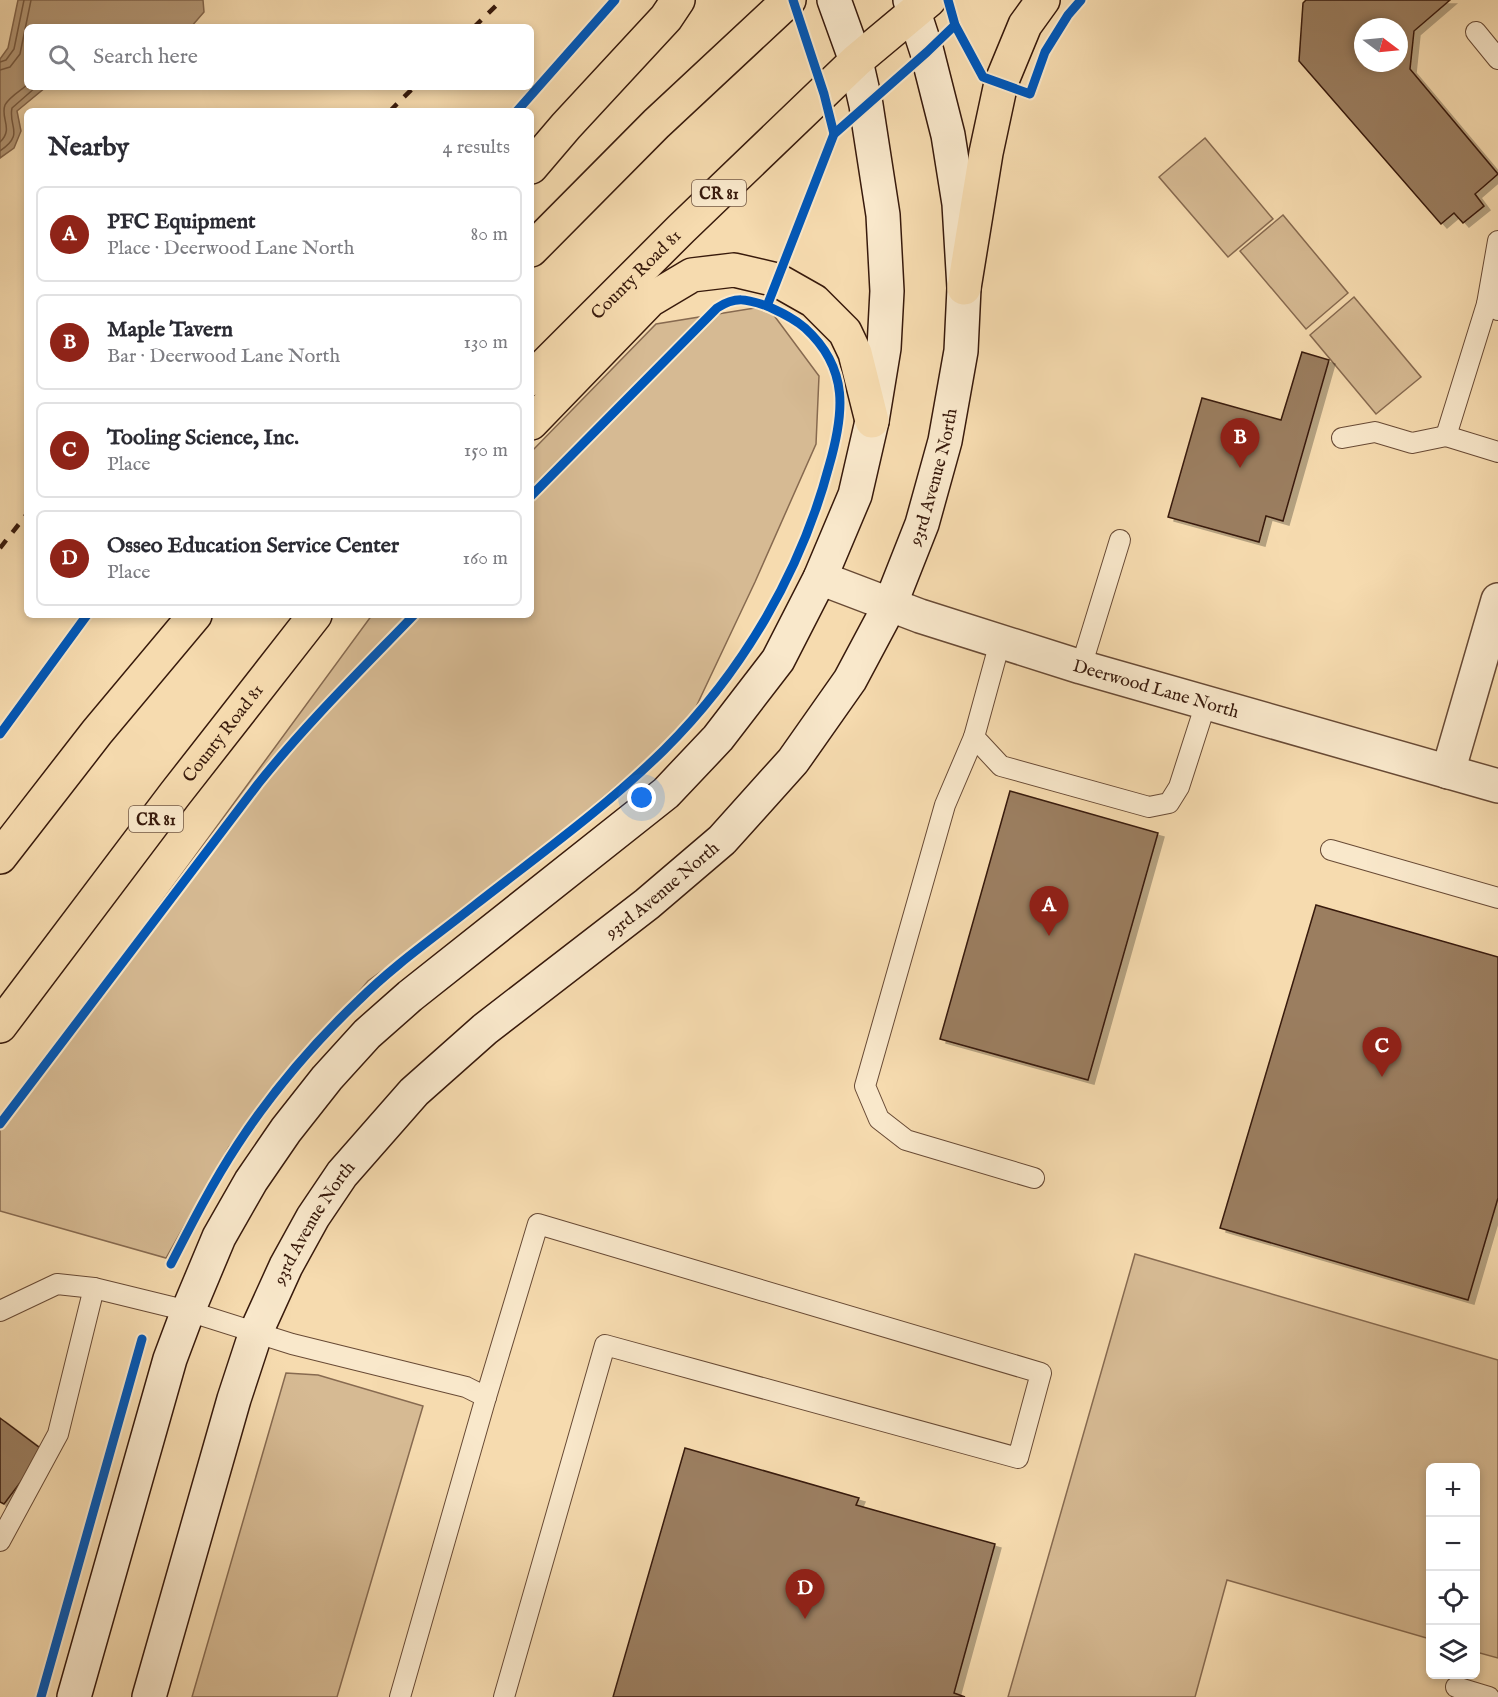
<!DOCTYPE html>
<meta charset="utf-8">
<style>
:root{--surface:#fff;--page:#f2f2f3;--text:#2b2b33;--muted:#7c7c81;--line:#e1e1e2;--accent:#8f2418}
body{margin:0;font-family:"IM FELL English",serif;background:var(--page);color:var(--text)}
.controls{position:absolute;right:18px;bottom:18px;display:grid;overflow:hidden;border-radius:9px;box-shadow:0 3px 9px #0003}
.controls button{width:54px;height:54px;display:grid;place-items:center;padding:0;border:0;border-bottom:2px solid var(--line);background:var(--surface);color:var(--text);font:30px sans-serif}
.compass{position:absolute;left:1354px;top:18px;width:54px;height:54px;border-radius:50%;background:var(--surface);box-shadow:0 3px 9px #0003;rotate:106deg}
.you{position:absolute;left:642px;top:798px;width:21px;height:21px;margin:-15px;border:4px solid #fff;border-radius:50%;background:#1a73e8;box-shadow:0 0 0 9px #1a73e833}
.badge{display:grid;place-items:center;width:39px;height:39px;border-radius:50%;background:var(--accent);color:#fff;font-size:20px;font-weight:700}
.pin{position:absolute;translate:-50% -50px;filter:drop-shadow(0 2px 3px #0008)}
.pin::after{content:'';position:absolute;top:32px;width:21px;height:18px;background:inherit;clip-path:polygon(0 0,100% 0,50% 100%)}
.list{margin:0;padding:0;list-style:none}
h2{display:flex;justify-content:space-between;align-items:center;height:78px;margin:0;padding:0 24px;font-size:26px}
h2 small{font-size:20px;font-weight:400;color:var(--muted)}
.list li{display:grid;grid-template-columns:39px 1fr auto;gap:18px;align-items:center;box-sizing:border-box;height:96px;margin:0 12px 12px;padding:0 12px;border:2px solid var(--line);border-radius:9px}
.list b{display:block;font-size:22px;white-space:nowrap}
.list p{margin:0;font-size:20px;white-space:nowrap;color:var(--muted)}
.list em{font-size:20px;font-style:normal;color:var(--muted)}
.icon{flex:none;width:33px;height:33px;fill:none;stroke:currentColor;stroke-width:2;stroke-linecap:round;stroke-linejoin:round}
.map{position:relative;flex:none;width:1498px;height:1697px;overflow:hidden}
.search{position:absolute;background:var(--surface);box-shadow:0 3px 9px #0003;left:24px;top:24px;width:510px;height:66px;display:flex;align-items:center;gap:15px;box-sizing:border-box;padding:0 21px;border-radius:9px;color:var(--muted);font-size:22px}
.panel{position:absolute;background:var(--surface);box-shadow:0 3px 9px #0003;left:24px;top:108px;width:510px;height:510px;border-radius:9px}
.map>svg:first-child{display:block}
</style>
<div class="map">
<svg width="1498" height="1697" viewBox="0 0 1498 1697">
<defs>
<filter id="shadow"><feDropShadow dx="6" dy="4" stdDeviation="0" flood-color="#0004"/></filter>
</defs>
<rect width="100%" height="100%" fill="#f6dbaf"/>
<filter id="stains"><feTurbulence type="fractalNoise" baseFrequency=".00333" numOctaves="4"/><feColorMatrix values="0 0 0 0 .2 0 0 0 0 .09 0 0 0 0 .02 0 0 0 .5 -.17"/></filter>
<radialGradient id="worn" r=".72"><stop offset=".6" stop-color="#630" stop-opacity="0"/><stop offset="1" stop-color="#630" stop-opacity=".3"/></radialGradient>
<!-- grass -->
<g fill="#d6ba93" stroke="#876a50" stroke-width="1.5">
<path d="M1205 138 1273 219 1228 257 1159 177Z"/>
<path d="M1283 215 1348 293 1306 329 1240 251Z"/>
<path d="M1354 297 1421 377 1376 414 1310 335Z"/>
<path d="M767 306 819 376 816 444 755 582 687 726 494 890 368 981 229 1147 166 1258 0 1211V1122L372 615H531V452L656 324Z"/>
<path d="M1135 1254 1498 1360V1658L1476 1652V1468H1430V1639L1227 1580 1195 1697H1008Z"/>
<path d="M286 1373 318 1375 423 1406 337 1697H192Z"/>
</g>
<!-- water -->
<path fill="#b59978" stroke="#83664d" stroke-width="1.5" d="M18 0H203L204 12 191 27H27V87H46L17 111 21 131 14 148 0 158V59L8 48Z"/>
<g fill="none" stroke-linecap="round" stroke-linejoin="round">
<!-- shore -->
<g stroke="#765a42" stroke-width="1.5">
<path d="M0 62 6 60 14 49 24 0"/>
<path d="M0 70 10 67 20 54 31 0"/>
<path d="M0 142C14 129 0 118 5 105 9 97 20 91 27 85"/>
<path d="M0 151C25 134 8 127 12 108L36 87"/>
</g>
</g>
<!-- building -->
<g fill="#9b7e61" stroke="#381a0c" stroke-width="1.5" fill-rule="evenodd" filter="url(#shadow)">
<path d="M1306 0H1450L1414 31 1410 69 1498 174 1475 194 1484 206 1463 223 1454 213 1441 224 1299 61 1303 3ZM1363 27H1399V63H1363Z"/>
<path d="M1302 352 1329 360 1283 521 1266 516 1259 542 1168 517 1202 398 1281 420Z"/>
<path d="M1010 791 1158 833 1088 1080 940 1039Z"/>
<path d="M1316 905 1498 957V1198L1468 1300 1220 1228Z"/>
<path d="M0 1418 44 1451 4 1504 0 1502Z"/>
<path d="M685 1448 859 1498 856 1505 995 1544 954 1693 965 1697H613Z"/>
</g>
<g fill="none" stroke-linecap="round" stroke-linejoin="round">
<!-- lane casing -->
<g stroke="#684a35" stroke-width="22">
<g id="lane">
<path d="M1476 32 1498 59"/>
<path d="M1498 241 1487 304 1498 310"/>
<path d="M1487 304 1446 436 1498 452"/>
<path d="M1342 438 1375 432 1412 443 1446 436"/>
<path d="M1000 642 974 737 1001 766 1149 807 1169 803 1179 787 1206 703"/>
<path d="M1081 667 1120 540"/>
<path d="M974 737 945 805 865 1086 879 1119 906 1140 1034 1178"/>
<path d="M1331 850 1498 898"/>
<path d="M0 1311 57 1284 94 1288 188 1311 292 1344 466 1387 486 1397 538 1224 1041 1373 1018 1458 605 1345 504 1697"/>
<path d="M0 1541 58 1434 94 1288"/>
<path d="M1456 1687 1489 1697"/>
<path d="M400 1697 486 1397"/>
</g>
</g>
<!-- street casing -->
<g stroke="#684a35" stroke-width="36">
<g id="street">
<path id="s1" d="M820 578 920 616 1081 667 1498 786"/>
<path d="M1448 772 1498 600"/>
</g>
</g>
<!-- secondary casing -->
<g stroke="#381a0c" stroke-width="36">
<g id="secondary">
<path d="M74 1697 170 1359 188 1311 219 1237 251 1181 286 1130 327 1078 367 1034 410 996 666 793 718 738 778 660 820 578 855 495 872 421 884 348 887 291 883 215 866 105 856 61 834 0"/>
<path id="s2" d="M149 1697 234 1399 256 1332 286 1266 313 1217 342 1174 414 1092 485 1029 647 904 722 840 793 761 850 680 890 605 922 524 945 441 961 351 964 288 959 204 948 135 927 52 910 0"/>
</g>
</g>
<!-- highway casing -->
<g stroke="#381a0c" stroke-width="36">
<g id="highway">
<path d="M531 167 566 126 666 18 678 0"/>
<path d="M531 250 656 124 789 0"/>
<path d="M964 288 986 153 1001 83 1025 25 1043 0"/>
<path id="s3" d="M531 379 681 229 856 61 929 0"/>
<path d="M531 423 650 300 692 275 734 270 777 280 814 301 845 332 855 353 872 421"/>
<path d="M0 857 97 732 195 615"/>
<path id="s4" d="M0 1026 175 794 315 615"/>
</g>
</g>
<!-- lane -->
<use href="#lane" stroke="#f9e8cb" stroke-width="20"/>
<!-- street -->
<use href="#street" stroke="#f9e8cb" stroke-width="33"/>
<!-- secondary -->
<use href="#secondary" stroke="#f9e8cb" stroke-width="33"/>
<!-- highway -->
<use href="#highway" stroke="#f6dbaf" stroke-width="33"/>
<!-- rail -->
<g stroke="#381a0c" stroke-width="4.5" stroke-dasharray="10 10" stroke-linecap="butt">
<path d="M474 27 502 0"/>
<path d="M390 111 414 87"/>
<path d="M0 548 27 514"/>
</g>
<!-- cycleway casing -->
<g stroke="#f9e8cb" stroke-width="13">
<g id="cycleway">
<path d="M793 0 824 94 834 134"/>
<path d="M948 0 955 25 983 77 1030 94 1045 52 1068 15 1081 0"/>
<path d="M517 111 615 0"/>
<path d="M531 496 717 308C736 296 746 299 767 306L834 134 927 52 955 25"/>
<path d="M0 734 87 615"/>
<path d="M0 1124 258 784C306 724 361 670 414 615"/>
<path d="M171 1264C192 1223 213 1182 238 1144 272 1092 314 1043 359 1000 394 965 436 936 475 905 539 855 606 807 664 750 742 673 801 572 829 466 844 414 850 369 805 328 794 318 780 312 767 306"/>
<path d="M41 1697 142 1339"/>
</g>
</g>
<!-- cycleway -->
<use href="#cycleway" stroke="#0057b8" stroke-width="9"/>
</g>
<g text-anchor="middle" stroke-width="6" stroke-linejoin="round" paint-order="stroke">
<!-- shield labels -->
<g fill="#f9e8cb" stroke="#725845" stroke-width="1.5">
<rect x="692" y="180" width="54" height="26" rx="4.5"/>
<rect x="129" y="806" width="54" height="26" rx="4.5"/>
</g>
<g font-size="16" font-weight="bold" fill="#381a0c">
<text x="719" y="199">CR 81</text>
<text x="156" y="825">CR 81</text>
</g>
<!-- street labels -->
<g font-size="18" fill="#381a0c" stroke="#f9e8cb">
<text dy="6" stroke="none"><textPath href="#s3" startOffset="148">County Road 81</textPath></text>
<text dy="6" stroke="none"><textPath href="#s2" startOffset="1494">93rd Avenue North</textPath></text>
<text dy="6" stroke="none"><textPath href="#s1" startOffset="354">Deerwood Lane North</textPath></text>
<text dy="6" stroke="none"><textPath href="#s4" startOffset="368">County Road 81</textPath></text>
<text dy="6" stroke="none"><textPath href="#s2" startOffset="990">93rd Avenue North</textPath></text>
<text dy="6" stroke="none"><textPath href="#s2" startOffset="504">93rd Avenue North</textPath></text>
</g>
</g>
<rect width="100%" height="100%" filter="url(#stains)"/>
<rect width="100%" height="100%" fill="url(#worn)"/>
</svg>
<div class="controls">
<button>+</button>
<button>−</button>
<button><svg class="icon" aria-label="locate" viewBox="0 0 24 24"><circle cx="12" cy="12" r="6"/><path d="M12 2v4M12 18v4M2 12h4M18 12h4"/></svg></button>
<button><svg class="icon" aria-label="layers" viewBox="0 0 24 24"><path d="M12 4l9 5-9 5-9-5zM3 14l9 5 9-5"/></svg></button>
</div>
<svg class="compass" viewBox="-18 -18 36 36"><path d="M0-13l5 13h-10z" fill="#e53935"/><path d="M0 13l5-13h-10z" fill="#7c7c81"/></svg>
<div class="you"></div>
<div class="pin badge" style="left:1049px;top:936px">A</div>
<div class="pin badge" style="left:1240px;top:468px">B</div>
<div class="pin badge" style="left:1382px;top:1077px">C</div>
<div class="pin badge" style="left:805px;top:1619px">D</div>
<div class="search"><svg class="icon" aria-label="search" viewBox="0 0 24 24"><circle cx="10" cy="10" r="6"/><path d="M15 15l6 6"/></svg>Search here</div>
<section class="panel">
<h2>Nearby<small>4 results</small></h2>
<ul class="list">
<li><span class="badge">A</span><div><b>PFC Equipment</b><p>Place · Deerwood Lane North</p></div><em>80 m</em></li>
<li><span class="badge">B</span><div><b>Maple Tavern</b><p>Bar · Deerwood Lane North</p></div><em>130 m</em></li>
<li><span class="badge">C</span><div><b>Tooling Science, Inc.</b><p>Place</p></div><em>150 m</em></li>
<li><span class="badge">D</span><div><b>Osseo Education Service Center</b><p>Place</p></div><em>160 m</em></li>
</ul>
</section>
</div>
